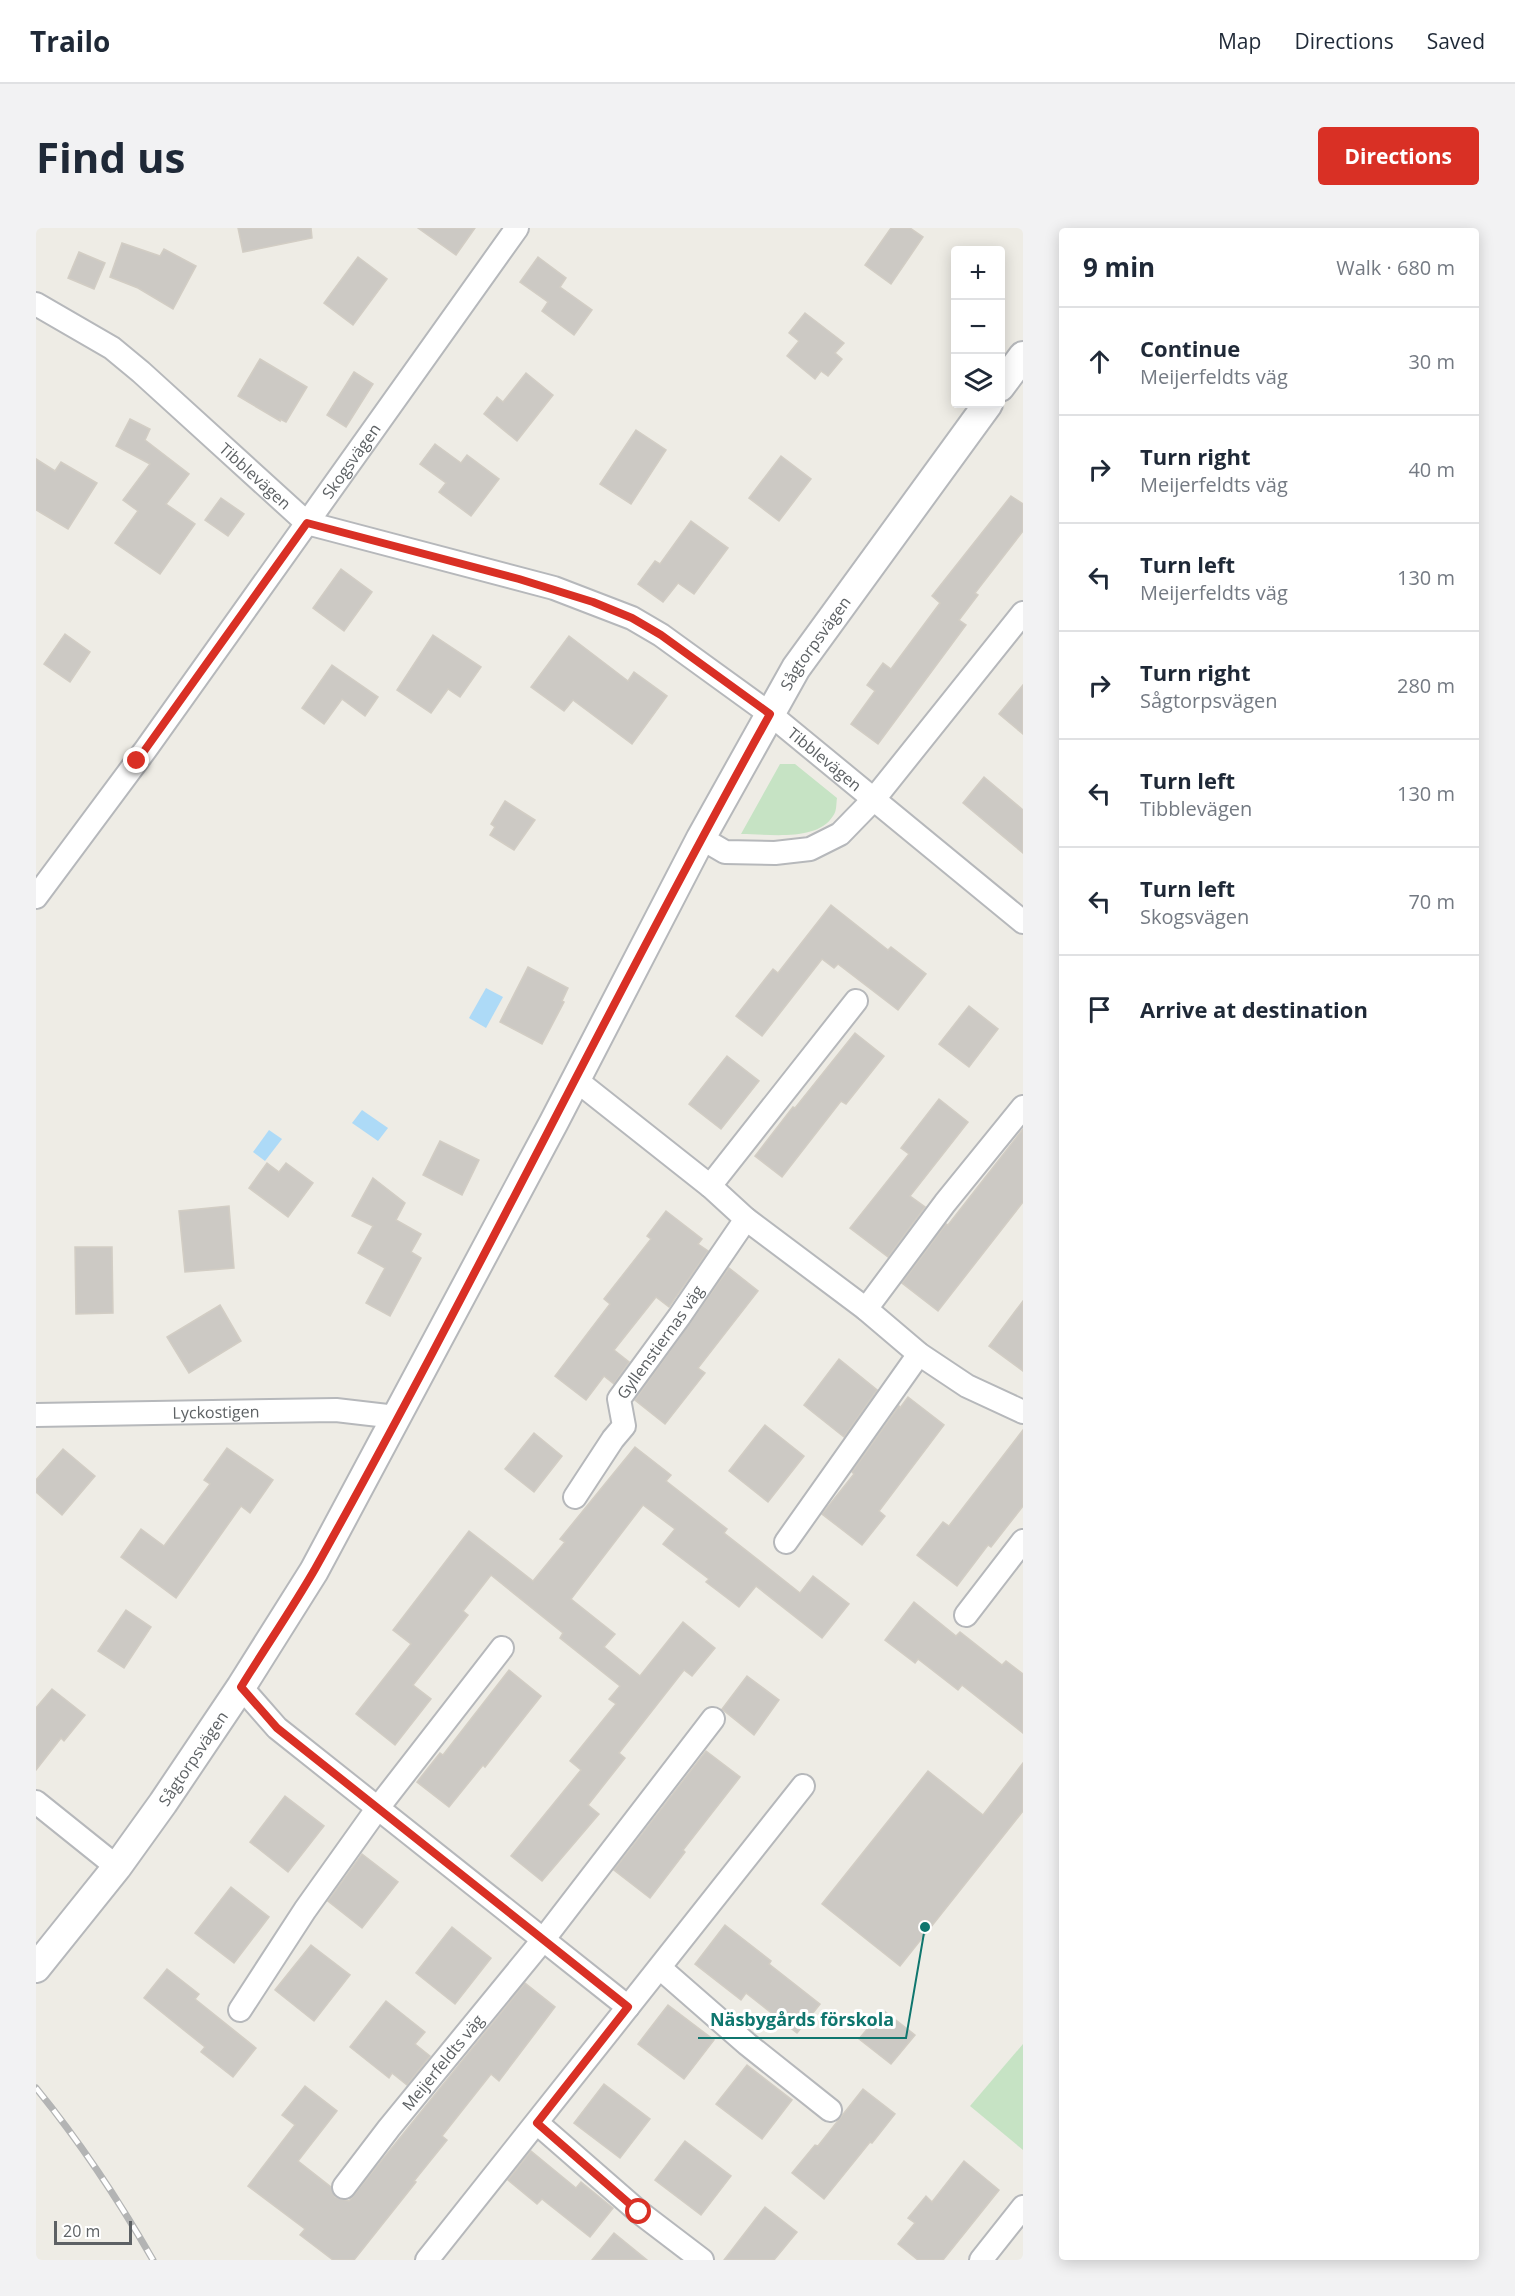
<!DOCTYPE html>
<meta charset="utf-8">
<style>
:root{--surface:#fff;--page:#f2f2f3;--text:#1f2937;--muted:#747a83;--line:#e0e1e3;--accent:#d93025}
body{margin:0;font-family:"Open Sans",sans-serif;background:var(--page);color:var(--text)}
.controls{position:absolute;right:18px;top:18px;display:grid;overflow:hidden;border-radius:6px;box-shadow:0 3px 15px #0003}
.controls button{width:54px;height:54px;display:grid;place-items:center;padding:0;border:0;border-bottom:2px solid var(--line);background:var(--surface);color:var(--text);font:30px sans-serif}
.scale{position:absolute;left:18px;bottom:15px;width:78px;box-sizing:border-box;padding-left:6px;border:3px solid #5d6164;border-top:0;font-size:16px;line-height:21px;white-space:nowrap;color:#5d6164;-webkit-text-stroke:4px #fff;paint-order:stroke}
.stop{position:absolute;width:18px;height:18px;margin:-14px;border:4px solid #d93025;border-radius:50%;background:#fff}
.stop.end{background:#d93025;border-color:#fff;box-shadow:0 2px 6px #0008}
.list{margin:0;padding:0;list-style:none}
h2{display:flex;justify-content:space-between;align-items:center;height:78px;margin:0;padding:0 24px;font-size:26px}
h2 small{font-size:20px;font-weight:400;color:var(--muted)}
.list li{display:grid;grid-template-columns:39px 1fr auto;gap:18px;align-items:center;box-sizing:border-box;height:108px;padding:0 24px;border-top:2px solid var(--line)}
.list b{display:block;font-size:22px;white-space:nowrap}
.list p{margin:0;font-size:20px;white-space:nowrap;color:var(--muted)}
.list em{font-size:20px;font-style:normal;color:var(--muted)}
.icon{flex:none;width:33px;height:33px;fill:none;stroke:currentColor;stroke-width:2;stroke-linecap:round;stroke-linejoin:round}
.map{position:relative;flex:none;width:987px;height:2032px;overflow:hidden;border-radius:6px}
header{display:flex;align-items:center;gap:36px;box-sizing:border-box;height:84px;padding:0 30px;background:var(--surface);border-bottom:2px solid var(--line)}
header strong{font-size:28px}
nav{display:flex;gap:33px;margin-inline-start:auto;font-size:21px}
.intro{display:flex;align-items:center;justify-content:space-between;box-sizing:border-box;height:144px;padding:0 36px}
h1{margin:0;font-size:42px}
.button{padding:15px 27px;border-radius:6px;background:var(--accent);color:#fff;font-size:21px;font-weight:700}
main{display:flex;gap:36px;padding:0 36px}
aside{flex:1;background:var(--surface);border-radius:6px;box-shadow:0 3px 15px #0003}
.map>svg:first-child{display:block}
</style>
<header>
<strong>Trailo</strong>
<nav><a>Map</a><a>Directions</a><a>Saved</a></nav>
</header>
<div class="intro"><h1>Find us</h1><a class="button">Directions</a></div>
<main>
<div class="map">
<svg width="987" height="2032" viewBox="0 0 987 2032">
<rect width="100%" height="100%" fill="#eeece5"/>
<!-- green -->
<g fill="#c6e3c4">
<path d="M744 536H759L801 570C800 576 801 583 797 588 781 614 732 606 705 606Z"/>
<path d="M987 1816V1922L934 1878Z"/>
</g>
<!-- water -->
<g fill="#addaf7">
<path d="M450 760 467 769 450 800 433 790Z"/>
<path d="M326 882 352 900 342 913 316 895Z"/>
<path d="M233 902 246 911 229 933 217 924Z"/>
</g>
<!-- building -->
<g fill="#ccc9c4" stroke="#d2cdc4" stroke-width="1.5">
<path d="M202 0H275L276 10 207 24Z"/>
<path d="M382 0H439L420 27Z"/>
<path d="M855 0H874L887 9 855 56 829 37Z"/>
<path d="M86 15 124 28 128 21 160 38 137 81 102 60 74 49Z"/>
<path d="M43 24 69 35 58 61 32 50Z"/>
<path d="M322 29 351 51 317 97 288 75Z"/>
<path d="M502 29 530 50 524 59 556 82 538 107 506 83 512 74 484 54Z"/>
<path d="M769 85 808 115 799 125 806 131 792 148 785 143 779 151 751 128 763 113 753 105Z"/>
<path d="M224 131 271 159 250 194 244 191V193L202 168Z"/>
<path d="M318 144 337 156 310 199 291 187Z"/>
<path d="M490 145 517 167 481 213 448 186 461 169 467 174Z"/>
<path d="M94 191 114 201 109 212 153 246 130 276 159 296 124 346 79 315 102 283 87 272 114 236 80 218Z"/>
<path d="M600 202 630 222 595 276 564 256Z"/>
<path d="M399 216 425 235 431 227 463 251 435 288 403 264 410 255 384 236Z"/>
<path d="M745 228 775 251 743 293 713 270Z"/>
<path d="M0 231 19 243 25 234 61 255 32 301 0 282Z"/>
<path d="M975 268 987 276V303L939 365 942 367 923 392 930 397 842 516 815 496 839 463 831 457 847 435 855 441 904 375 896 368Z"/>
<path d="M185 270 208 286 192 308 169 292Z"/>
<path d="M655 293 692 320 658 366 642 355 627 374 602 356 619 333 624 336Z"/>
<path d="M305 341 336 364 308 403 277 380Z"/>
<path d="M29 406 54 424 34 454 8 436Z"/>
<path d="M397 407 445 439 424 469 412 461 395 485 361 462Z"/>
<path d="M533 408 592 453 598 444 631 468 596 516 537 472 528 483 495 459Z"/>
<path d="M296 437 342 469 329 488 306 471 288 496 266 480Z"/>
<path d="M987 457V506L963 486Z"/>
<path d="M948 549 987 582V625L927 575Z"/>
<path d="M469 573 499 592 478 622 454 607 459 599 455 596Z"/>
<path d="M795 677 852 722 855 719 890 746 862 782 802 736 798 740 786 731 726 808 700 788 737 741 742 745Z"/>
<path d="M492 739 532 760 526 773 528 774 506 816 464 794Z"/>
<path d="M933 778 962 801 933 839 903 816Z"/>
<path d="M819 805 848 828 810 876 805 873 746 949 719 928 757 879 759 880Z"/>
<path d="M691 828 723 853 685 901 653 876Z"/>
<path d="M903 871 932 894 874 968 889 979 852 1029 814 1000 873 926 865 920Z"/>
<path d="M987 901V974L902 1083 866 1055 910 996 912 997Z"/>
<path d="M404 913 443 932 426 967 387 947Z"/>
<path d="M231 935 243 944 250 935 277 955 252 989 213 960Z"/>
<path d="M337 950 369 975 360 992 385 1006 375 1024 385 1030 354 1088 330 1075 349 1040 322 1025 337 998 316 988Z"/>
<path d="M193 978 198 1040 149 1044 143 983Z"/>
<path d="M630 983 666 1011 662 1016 672 1023 633 1079 620 1069 578 1122 593 1134 578 1156 568 1148 550 1172 519 1148 574 1076 568 1071 615 1011 611 1008Z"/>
<path d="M39 1019H76L77 1085 40 1086Z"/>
<path d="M693 1040 722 1063 662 1140 669 1145 629 1196 599 1172Z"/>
<path d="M987 1073V1143L953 1118Z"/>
<path d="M184 1077 205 1113 153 1145 131 1109Z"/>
<path d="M803 1131 841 1162 808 1209 768 1177Z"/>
<path d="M872 1169 908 1197 843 1283 849 1288 826 1317 786 1286 818 1246 816 1244 863 1178 864 1180Z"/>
<path d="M729 1197 768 1228 732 1274 693 1243Z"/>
<path d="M987 1202V1278L955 1319 952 1317 921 1358 881 1327 907 1294 913 1298Z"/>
<path d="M498 1205 526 1228 498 1264 469 1241Z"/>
<path d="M599 1219 635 1247 630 1253 691 1301 688 1305 764 1365 777 1348 813 1376 786 1410 720 1358 703 1379 670 1354 673 1351 627 1316 639 1301 607 1277 535 1371 579 1406 568 1419 604 1448 647 1394 679 1420 656 1448 648 1442 583 1525 589 1530 552 1577 563 1586 506 1653 475 1628 545 1542 534 1533 580 1476 573 1471 584 1458 524 1410 527 1405 455 1347 427 1383 432 1387 377 1457 395 1471 359 1517 320 1486 375 1416 357 1402 433 1303 497 1353 529 1314 524 1311Z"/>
<path d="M191 1220 237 1252 214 1285 205 1278 140 1370 85 1329 105 1301 128 1318 174 1256 168 1252Z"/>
<path d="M27 1221 59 1248 26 1287 0 1264V1252Z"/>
<path d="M878 1374 920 1408 924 1404 966 1437 970 1433 987 1446V1505L926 1457 922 1462 882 1431 879 1435 849 1412Z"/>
<path d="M90 1382 115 1399 88 1440 62 1423Z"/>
<path d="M473 1442 505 1468 449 1539 447 1537 413 1579 381 1554 404 1525 407 1527Z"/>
<path d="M711 1448 743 1472 718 1507 686 1481Z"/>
<path d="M16 1461 49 1487 28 1513 25 1510 0 1542V1480Z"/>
<path d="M670 1523 704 1549 647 1622 649 1624 614 1670 578 1642Z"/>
<path d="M987 1535V1583L864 1738 786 1676 892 1543 947 1587Z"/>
<path d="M249 1568 288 1598 252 1644 214 1614Z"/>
<path d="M326 1626 362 1654 326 1700 292 1673Z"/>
<path d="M195 1659 233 1689 198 1735 159 1705Z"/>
<path d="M689 1697 735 1733 733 1736 784 1776 761 1805 710 1765 705 1772 659 1736Z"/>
<path d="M416 1699 455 1730 419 1776 380 1745Z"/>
<path d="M275 1717 314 1747 278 1793 239 1762Z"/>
<path d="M131 1741 163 1766 159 1771 220 1820 197 1849 165 1824 169 1819 108 1770Z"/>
<path d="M489 1755 519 1779 463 1853 455 1846 406 1908 411 1912 378 1953 380 1954 318 2032H297L264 2007 269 2001 212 1958 259 1897 246 1887 269 1858 301 1883 262 1933 295 1959 299 1969 313 1973Z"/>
<path d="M350 1773 389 1804 379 1816 394 1828 371 1857 356 1845 353 1850 314 1819Z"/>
<path d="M632 1777 678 1812 648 1851 602 1816Z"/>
<path d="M847 1782 879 1807 855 1836 823 1811Z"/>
<path d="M711 1837 756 1872 726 1911 680 1876Z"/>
<path d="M568 1856 614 1891 584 1930 538 1895Z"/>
<path d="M827 1861 859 1886 836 1915 834 1914 788 1971 756 1945 779 1917 782 1918Z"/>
<path d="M649 1913 695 1948 665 1987 619 1952Z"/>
<path d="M495 1923 540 1960 545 1954 577 1980 554 2009 506 1971 501 1976 472 1952Z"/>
<path d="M928 1933 963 1962 907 2032H882L862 2016 879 1995 872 1990 890 1968 896 1974Z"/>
<path d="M729 1979 761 2004 738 2032H688Z"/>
<path d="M578 2005 611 2032H556Z"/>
</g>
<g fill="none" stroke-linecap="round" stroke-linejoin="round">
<!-- minor casing -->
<g stroke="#b6b8bb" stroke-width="26">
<g id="minor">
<path id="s1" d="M0 76 76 120 105 144 271 295 518 360 596 390 625 407 734 486 987 694"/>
<path d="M665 610 689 624 739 625 774 621 804 606 838 571 987 385"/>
<path id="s2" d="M0 669 110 521 481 0"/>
<path d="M540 852 674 958 710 991 830 1081 883 1126 931 1158 987 1184"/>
<path d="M674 958 820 773"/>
<path d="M830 1081 909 975 987 879"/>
<path id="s3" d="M0 1187 300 1182 360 1189"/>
<path id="s4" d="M539 1269 577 1211 588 1198 583 1171 643 1089 710 991"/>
<path d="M750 1314 883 1126"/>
<path d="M930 1387 987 1313"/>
<path d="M205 1459 241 1500 592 1779 767 1558"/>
<path d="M0 1574 81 1639"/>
<path d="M624 1740 711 1816 794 1882"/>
<path d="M204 1782 269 1682 341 1581 466 1420"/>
<path d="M501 1895 603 1984 666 2032"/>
<path id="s5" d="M308 1959 353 1900 507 1712 677 1491"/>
<path d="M391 2032 592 1779"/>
<path d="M945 2032 987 1979"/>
</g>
</g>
<!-- tertiary casing -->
<g stroke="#b6b8bb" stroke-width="32">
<g id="tertiary">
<path d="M964 159 987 128"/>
<path id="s6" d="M0 1740 81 1639 127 1575 205 1459 278 1343 518 894 665 610 760 440 952 176"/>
</g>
</g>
<!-- minor -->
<use href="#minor" stroke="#fff" stroke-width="22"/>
<!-- tertiary -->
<use href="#tertiary" stroke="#fff" stroke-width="28"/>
<!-- rail casing -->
<g stroke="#b3b4b4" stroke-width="7">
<path id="rail" d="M0 1860C44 1914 82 1971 117 2032"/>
</g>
<!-- rail -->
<use href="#rail" stroke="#fff" stroke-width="4.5" stroke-dasharray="14" stroke-linecap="butt"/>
</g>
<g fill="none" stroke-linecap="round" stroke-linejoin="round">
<!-- route -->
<path stroke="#d93025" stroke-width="8" d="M101 533 271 295 483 351 557 374 596 390 625 407 734 486C577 768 437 1059 279 1341 256 1381 229 1420 205 1459L241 1500 592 1779 501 1895 603 1984"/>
</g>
<g text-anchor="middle" stroke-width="6" stroke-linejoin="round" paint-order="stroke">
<!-- street labels -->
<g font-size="16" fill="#5d6164" stroke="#fff">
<text dy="6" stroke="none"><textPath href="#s2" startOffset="538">Skogsvägen</textPath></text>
<text dy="6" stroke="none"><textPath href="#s1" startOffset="280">Tibblevägen</textPath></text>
<text dy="6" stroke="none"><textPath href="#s6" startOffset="1540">Sågtorpsvägen</textPath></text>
<text dy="6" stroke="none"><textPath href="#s1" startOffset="928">Tibblevägen</textPath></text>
<text dy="6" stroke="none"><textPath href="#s4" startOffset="184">Gyllenstiernas väg</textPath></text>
<text dy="6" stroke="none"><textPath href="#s3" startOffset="180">Lyckostigen</textPath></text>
<text dy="6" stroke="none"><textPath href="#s6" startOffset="262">Sågtorpsvägen</textPath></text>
<text dy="6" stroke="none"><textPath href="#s5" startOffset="159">Meijerfeldts väg</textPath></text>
</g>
</g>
<!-- callouts -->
<path fill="none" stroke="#0f766e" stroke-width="2" d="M889 1699L870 1810H662"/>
<circle fill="#0f766e" stroke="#fff" stroke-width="2" cx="889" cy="1699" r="6"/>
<g font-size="18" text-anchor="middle" font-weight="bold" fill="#0f766e" stroke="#fff" stroke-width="6" stroke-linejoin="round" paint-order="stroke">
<text x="766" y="1798">Näsbygårds förskola</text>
</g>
</svg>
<div class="controls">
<button>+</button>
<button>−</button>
<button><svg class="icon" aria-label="layers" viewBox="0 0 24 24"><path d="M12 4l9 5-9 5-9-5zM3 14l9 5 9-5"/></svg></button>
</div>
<div class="scale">20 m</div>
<div class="stop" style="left:603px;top:1984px"></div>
<div class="stop end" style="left:101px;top:533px"></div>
</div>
<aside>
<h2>9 min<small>Walk · 680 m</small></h2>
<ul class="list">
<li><svg class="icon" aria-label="ahead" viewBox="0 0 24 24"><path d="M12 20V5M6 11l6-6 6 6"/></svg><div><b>Continue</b><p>Meijerfeldts väg</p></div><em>30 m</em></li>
<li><svg class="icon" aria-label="right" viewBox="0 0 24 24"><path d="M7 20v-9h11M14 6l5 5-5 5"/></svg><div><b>Turn right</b><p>Meijerfeldts väg</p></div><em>40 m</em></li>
<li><svg class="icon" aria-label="left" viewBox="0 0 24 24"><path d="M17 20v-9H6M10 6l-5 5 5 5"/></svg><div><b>Turn left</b><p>Meijerfeldts väg</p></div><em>130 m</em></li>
<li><svg class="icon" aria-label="right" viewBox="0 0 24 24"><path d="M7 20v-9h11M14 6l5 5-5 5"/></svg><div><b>Turn right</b><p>Sågtorpsvägen</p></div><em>280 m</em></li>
<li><svg class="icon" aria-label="left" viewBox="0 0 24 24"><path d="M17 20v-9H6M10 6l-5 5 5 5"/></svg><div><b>Turn left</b><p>Tibblevägen</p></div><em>130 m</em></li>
<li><svg class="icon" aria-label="left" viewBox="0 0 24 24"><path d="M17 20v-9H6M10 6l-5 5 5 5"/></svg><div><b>Turn left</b><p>Skogsvägen</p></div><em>70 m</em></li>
<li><svg class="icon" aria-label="arrive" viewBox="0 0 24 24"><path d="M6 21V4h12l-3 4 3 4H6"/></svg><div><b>Arrive at destination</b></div></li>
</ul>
</aside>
</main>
